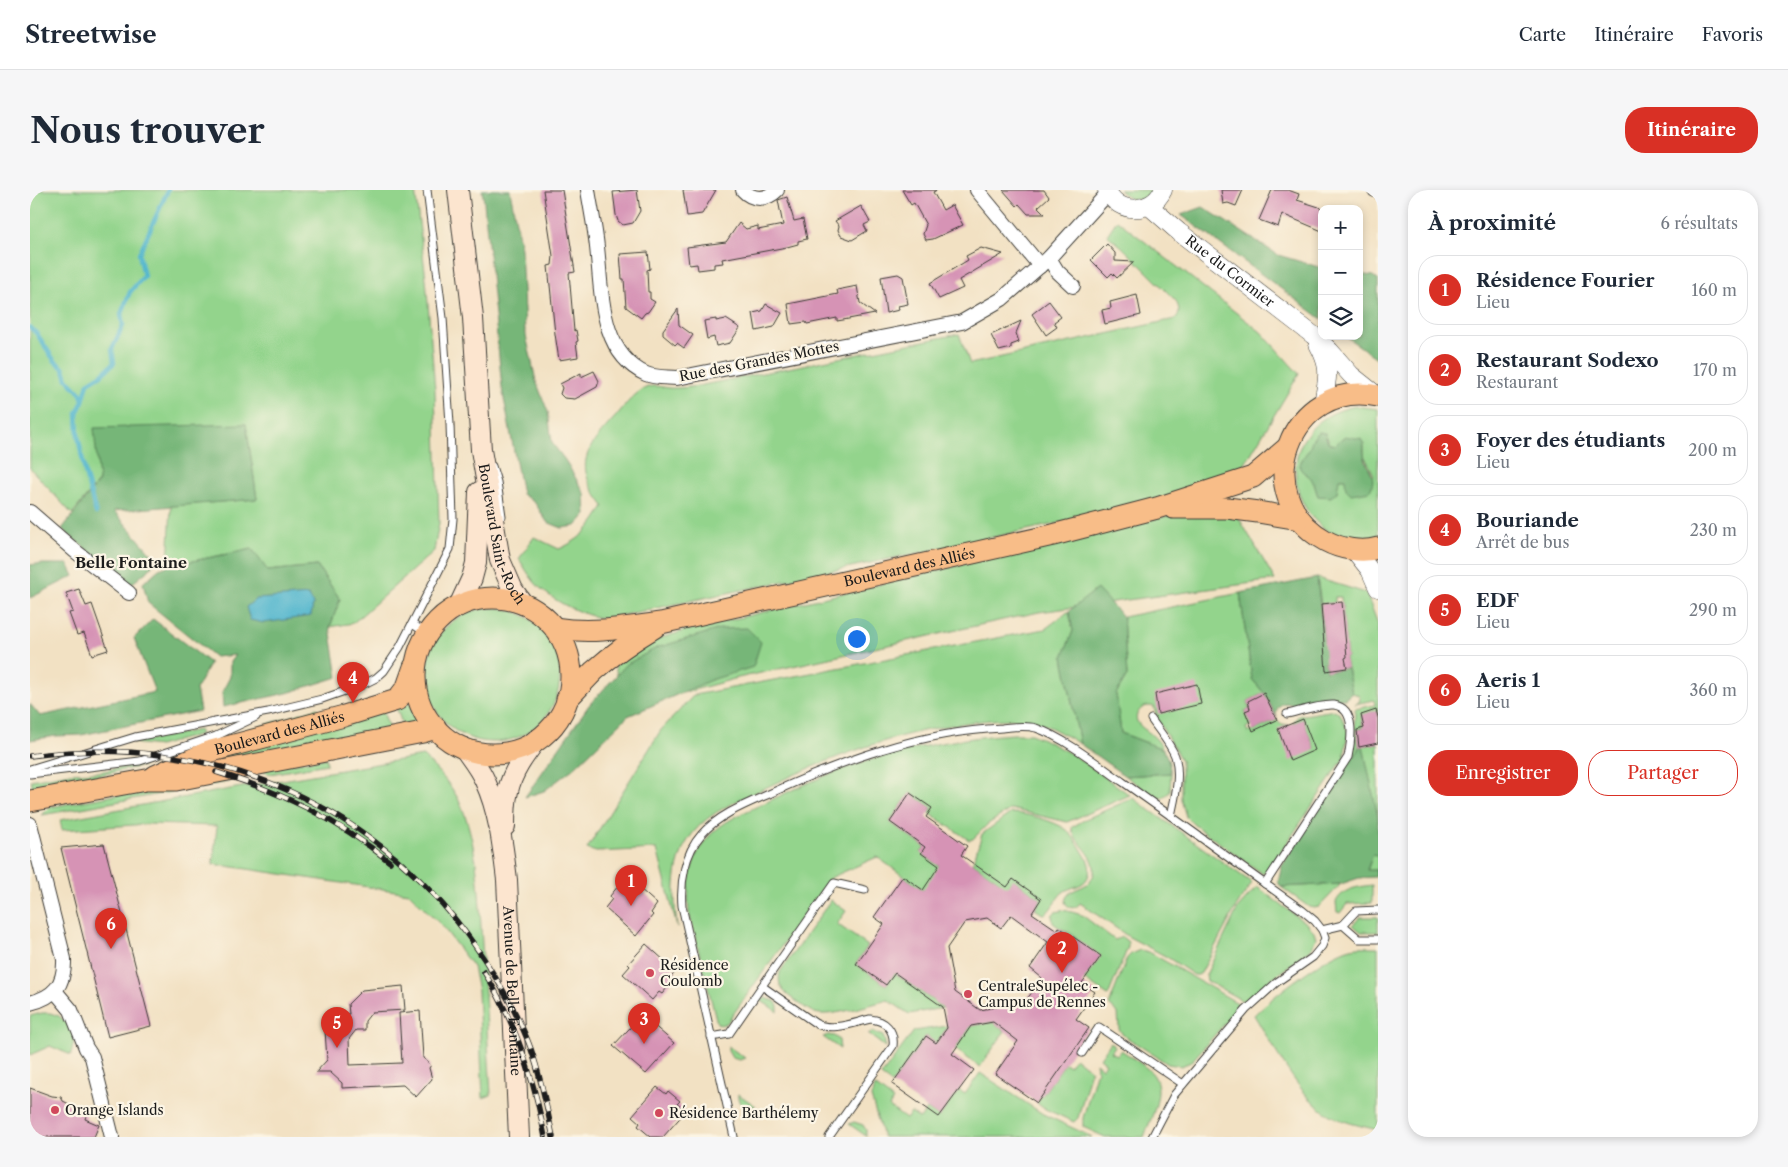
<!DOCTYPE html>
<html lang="fr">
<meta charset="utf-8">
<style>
:root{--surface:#fff;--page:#f6f6f7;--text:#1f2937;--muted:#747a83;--line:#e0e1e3;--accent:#d93025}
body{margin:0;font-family:"Libre Caslon Text",serif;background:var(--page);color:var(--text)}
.controls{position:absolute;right:15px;top:15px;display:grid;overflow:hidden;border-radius:10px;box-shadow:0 2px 8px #0003}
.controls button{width:45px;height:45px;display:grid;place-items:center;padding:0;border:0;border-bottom:1px solid var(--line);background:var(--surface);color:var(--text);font:25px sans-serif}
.you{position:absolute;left:826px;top:448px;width:18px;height:18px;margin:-12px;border:4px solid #fff;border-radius:50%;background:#1a73e8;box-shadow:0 0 0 8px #1a73e833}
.badge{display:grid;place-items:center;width:32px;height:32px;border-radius:50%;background:var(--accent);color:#fff;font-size:16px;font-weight:700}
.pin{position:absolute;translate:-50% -41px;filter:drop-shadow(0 1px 2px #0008)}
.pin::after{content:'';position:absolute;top:26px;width:18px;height:15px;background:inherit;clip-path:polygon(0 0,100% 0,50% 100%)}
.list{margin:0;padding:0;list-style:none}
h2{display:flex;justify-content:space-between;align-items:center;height:65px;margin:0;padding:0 20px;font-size:21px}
h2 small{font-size:16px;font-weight:400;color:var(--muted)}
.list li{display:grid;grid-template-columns:32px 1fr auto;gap:15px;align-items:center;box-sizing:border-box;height:70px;margin:0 10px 10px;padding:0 10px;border:1px solid var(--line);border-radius:20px}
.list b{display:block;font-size:19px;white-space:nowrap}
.list p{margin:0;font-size:16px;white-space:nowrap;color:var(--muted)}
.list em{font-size:16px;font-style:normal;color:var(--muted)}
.actions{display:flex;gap:10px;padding:15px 20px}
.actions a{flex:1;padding:11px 0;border:1px solid var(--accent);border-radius:20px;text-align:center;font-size:18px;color:var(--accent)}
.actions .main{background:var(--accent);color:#fff}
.icon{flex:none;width:28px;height:28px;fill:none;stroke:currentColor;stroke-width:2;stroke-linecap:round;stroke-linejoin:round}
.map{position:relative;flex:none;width:1348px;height:947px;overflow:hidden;border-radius:20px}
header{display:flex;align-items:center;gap:30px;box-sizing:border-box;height:70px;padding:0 25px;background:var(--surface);border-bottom:1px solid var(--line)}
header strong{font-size:24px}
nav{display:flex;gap:28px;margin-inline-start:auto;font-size:18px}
.intro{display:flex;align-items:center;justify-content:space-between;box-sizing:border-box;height:120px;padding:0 30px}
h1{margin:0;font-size:35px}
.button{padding:12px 22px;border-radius:20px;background:var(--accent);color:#fff;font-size:18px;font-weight:700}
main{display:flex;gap:30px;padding:0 30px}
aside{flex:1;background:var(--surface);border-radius:20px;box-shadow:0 2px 8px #0003}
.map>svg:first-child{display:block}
</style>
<header>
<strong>Streetwise</strong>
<nav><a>Carte</a><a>Itinéraire</a><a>Favoris</a></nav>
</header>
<div class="intro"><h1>Nous trouver</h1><a class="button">Itinéraire</a></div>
<main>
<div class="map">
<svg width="1348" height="947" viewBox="0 0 1348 947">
<rect width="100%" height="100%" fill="#fcf5e5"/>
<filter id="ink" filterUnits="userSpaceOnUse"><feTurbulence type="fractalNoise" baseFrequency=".02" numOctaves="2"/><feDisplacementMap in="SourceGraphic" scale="10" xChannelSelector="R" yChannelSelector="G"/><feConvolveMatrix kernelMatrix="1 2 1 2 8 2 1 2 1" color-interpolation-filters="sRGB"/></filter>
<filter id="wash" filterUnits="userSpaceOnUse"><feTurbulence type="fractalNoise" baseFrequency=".0096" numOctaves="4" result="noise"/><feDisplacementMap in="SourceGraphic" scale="20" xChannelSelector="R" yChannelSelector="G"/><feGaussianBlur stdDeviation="1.12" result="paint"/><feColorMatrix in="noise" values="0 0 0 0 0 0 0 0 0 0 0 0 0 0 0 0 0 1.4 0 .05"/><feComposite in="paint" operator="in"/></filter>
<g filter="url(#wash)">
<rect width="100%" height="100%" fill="#f2e1c3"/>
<!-- green -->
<g fill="#93d48c" stroke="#587854" fill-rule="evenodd">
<path d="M0 0H385L396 89 405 200 409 333 404 361 323 433 300 437 310 409 287 376 237 381 222 359 138 376 141 316 227 309 216 234 69 291 42 324 0 278Z"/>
<path d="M1089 0H1128L1114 10 1100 9Z"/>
<path d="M1087 30 1231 142 1269 184 1213 277 1180 299 1025 334 574 429C551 424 528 414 510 398 502 391 495 378 489 369L504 347 529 359C552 349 562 337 574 316 541 274 556 259 587 225 595 215 606 201 618 197 626 194 637 199 645 198 653 198 660 197 668 196L929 144 940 174 1145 129C1151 123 1149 118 1146 111L1091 56 1077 45Z"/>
<path d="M1326 216 1348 219V347C1266 371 1223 236 1326 216ZM1289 242 1298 248V253L1304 255 1315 246 1334 253V265L1344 285 1308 289 1307 302 1288 306 1282 288 1272 281 1271 271 1278 262 1285 246Z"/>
<path d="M1187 314 1206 323 1245 390 1009 422 708 488 594 519 585 475 621 451 654 441Z"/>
<path d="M1287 388 1336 403 1348 434V526L1346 521 1331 525 1333 538 1327 540 1329 557 1325 566 1321 567 1324 558 1325 519 1345 515 1344 510 1325 514 1330 511 1329 505 1322 503 1315 468 1317 467 1311 407H1305V413L1291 414Z"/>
<path d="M1210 403 1222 489 1234 503 1218 511 1220 519 1215 521 1221 535 1216 538 1218 542 1223 541 1247 530 1252 534 1259 535 1285 560 1273 529 1262 534 1268 526 1305 520 1311 525 1318 542 1314 568 1241 677 1233 684 1163 634 1156 627 1151 609V570L1127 529 1124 517C1119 515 1113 516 1109 521 1100 533 1116 539 1123 546 1128 550 1130 554 1133 559L1091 543 1086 504 1097 486 1093 427Z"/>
<circle cx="463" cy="485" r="67"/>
<path d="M1039 421 1043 441 1033 467 1050 554C1033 544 1015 532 995 530 971 528 947 531 923 535 857 546 794 570 733 599 710 610 680 621 663 643 642 669 643 705 647 737L627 659 566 662 557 659 631 540 664 505 1015 439Z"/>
<path d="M381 513 392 536 374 539 366 517Z"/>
<path d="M287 518 290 528 197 547Z"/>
<path d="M353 521 360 542 211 574 180 565Z"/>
<path d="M169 540 171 544 129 556 102 553Z"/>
<path d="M984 544H1001L1013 549 1045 566 1100 605 1037 632 981 619 958 634 943 649 939 650 899 623 902 618 880 603 860 632 895 657 891 663 917 682 893 700 847 667 800 688 697 833 691 835 687 833 659 723C656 700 660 670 675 651 690 631 718 621 739 611 770 596 802 582 834 572 883 557 934 547 984 544Z"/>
<path d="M1348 553V633L1333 556Z"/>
<path d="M393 566C409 582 423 596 432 617 449 660 449 708 452 753 455 803 458 854 461 905L453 908 448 801 443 777 413 737 379 703 183 674 187 636 118 634 32 640 30 630 206 598Z"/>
<path d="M296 568 297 574 240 584 227 579Z"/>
<path d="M102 575 113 576 3 599 1 590 40 583 69 582Z"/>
<path d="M1141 583 1140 602 1132 608 1126 607 1095 586Z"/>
<path d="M180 588 198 592 12 625 20 617Z"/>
<path d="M1103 608 1222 693 1206 717 1171 783 1168 785H1164L1137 767 1099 747 1050 713C1046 719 1039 720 1035 712 1037 695 1060 702 1064 683 1067 663 1042 652 1042 637L1058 628Z"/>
<path d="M981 623C996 623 1025 631 1037 640 1043 646 1049 655 1053 662 1058 670 1062 678 1058 687 1053 698 1040 696 1032 703 1026 709 1022 719 1015 724L1011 723 1005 719 1011 709 983 689 974 702 971 693 943 673 952 644Z"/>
<path d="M1343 664 1348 666V684H1346V680L1337 681Z"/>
<path d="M1311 694 1289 717 1284 718 1279 717 1251 697Z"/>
<path d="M1342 695V713L1317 714 1310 723 1307 722 1306 712C1313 698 1328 697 1342 695Z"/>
<path d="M1227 697 1277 734 1284 741 1286 748 1280 760 1232 796 1215 812 1177 791 1176 785 1208 718Z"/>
<path d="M801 710 816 721 807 734 838 756 826 774 856 795 865 783 913 818 879 824 858 810C842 814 799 828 785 823 777 820 769 813 762 808 752 801 747 795 750 782Z"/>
<path d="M1035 720 1052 725 1085 750 1092 747 1098 752V757L1078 806 1054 789 1070 766 1023 733 1022 725 1025 722Z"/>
<path d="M1330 727H1348V742H1331L1323 735Z"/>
<path d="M1348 757V940C1332 936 1315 933 1300 925 1271 910 1242 854 1224 825 1242 807 1296 764 1321 758 1329 756 1339 757 1348 757Z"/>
<path d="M1110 760 1119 762 1211 815 1161 872 1151 876 1138 874 1093 845 1089 839 1088 823 1079 815 1097 768 1101 764Z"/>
<path d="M735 808 745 811 748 816V822L730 810Z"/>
<path d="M12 823H20L29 826 40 836 41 835 45 845 41 865 20 856 0 865V826Z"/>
<path d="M963 832 975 841 950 877 925 859 941 836Z"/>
<path d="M917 836V838L906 853 896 846 862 894 851 886 884 841Z"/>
<path d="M843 842 853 846 855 851V857L838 844Z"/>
<path d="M798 845 804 846 809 850 810 859 793 847Z"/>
<path d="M1081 852 1085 856 1081 862 1087 865 1091 860C1100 866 1111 873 1120 881 1138 898 1121 927 1114 947H1075L1053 937V928L1067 880 1066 873 1072 878 1076 873 1070 868Z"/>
<path d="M698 856 715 868 710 870 702 868 698 861Z"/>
<path d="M1045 868 1061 880 1048 928 1044 932 1013 918 1007 913 1035 873 1039 876Z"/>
<path d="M950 883 1013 924 1062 947H853L841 907 845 896 863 910 859 917 876 929 881 923 890 929 897 919 909 927 929 900 935 904Z"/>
<path d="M708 904 726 916C716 920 707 915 708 904Z"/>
<path d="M824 932 833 935 836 940V946L819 934Z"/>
</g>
<!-- forest -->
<g fill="#76b678" stroke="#49694a">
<path d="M452 0H480L491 59 495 141 506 191 518 222 522 253 535 270 555 304 556 325 546 336 532 338 517 332 505 313 492 304 472 198 454 12Z"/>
<path d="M1173 17 1248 65 1292 78V129L1151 25Z"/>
<path d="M1329 84 1343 86 1348 90V169L1315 146H1329Z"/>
<path d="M216 234 227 309 84 321 125 368 121 378 99 396 32 339 69 291 64 238Z"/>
<path d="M1289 242 1295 243 1298 253 1304 255 1315 246 1331 249C1335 255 1333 258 1334 264 1336 280 1348 283 1340 301L1321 304 1316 299 1315 289H1309L1307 302 1301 307 1288 306C1286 301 1285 295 1282 290 1279 283 1266 282 1271 272 1274 264 1281 260 1282 250Z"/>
<path d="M222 359 238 381 287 376 310 409 300 437 308 487 257 503 193 517 192 502 200 487V472L205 465 185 467 118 413 113 393 129 379 138 376Z"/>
<path d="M6 374H38L44 386 0 408V375Z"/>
<path d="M1287 388 1294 451 1301 470 1295 472 1296 481 1317 478 1322 503 1315 509H1302L1266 518C1257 508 1243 515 1247 528L1234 503 1222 489 1210 403Z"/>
<path d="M1067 399 1093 427 1097 486 1086 504 1091 543 1133 559 1138 569 1141 583 1095 586 1050 554 1033 467 1043 441 1039 421Z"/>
<path d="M123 429 180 473 166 499 170 521 51 545 26 546 0 550V514L10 526 125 502 104 448Z"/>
<path d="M717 438 731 452 723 477 681 490 598 526 544 578 514 601 495 607 559 515 597 474 626 458 690 439Z"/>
<path d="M1333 556 1348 628V666L1343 664 1337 680H1346V687L1329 688 1311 694 1251 697 1248 692 1252 675 1321 567 1325 566 1329 557Z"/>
</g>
<!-- water -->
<path fill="#4fb5cd" stroke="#366874" d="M279 405 283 414 281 426 234 433 220 430 216 417 226 409Z"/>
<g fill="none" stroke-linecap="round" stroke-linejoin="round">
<!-- stream -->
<g stroke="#4fb5cd" stroke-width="4.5">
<path d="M0 137 7 144 24 170 34 179 37 189 51 204 53 210"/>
<path d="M66 323 55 283 48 246 47 223 53 211 58 193 71 185 84 173 82 159 93 135 91 124 100 102 114 86 109 64 138 0"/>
</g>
</g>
<g id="blocks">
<!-- building -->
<g fill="#d693b5" fill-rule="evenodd">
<path d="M513 0H532L545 82 539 83 544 141 546 140 548 151 546 152 548 167 529 170 525 144 518 76 522 75 523 66Z"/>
<path d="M607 0 610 21 603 33 593 35 588 31 586 25 583 2Z"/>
<path d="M653 0H686L672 24 657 26Z"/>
<path d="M872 0H907L903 2 913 20 922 15 933 35 903 49 896 50 893 44 896 35 884 13 881 15Z"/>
<path d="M973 0H1014L1019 7 1008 17 1015 24H998L989 14 987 16Z"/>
<path d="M1191 0H1213L1206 16 1198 13 1193 14Z"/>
<path d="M1242 0H1258L1269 4 1267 10 1289 17 1292 20V41L1252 24 1248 37 1229 30Z"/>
<path d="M757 7 764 31 773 29 777 49 768 51V54L757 57 692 69 693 73 684 74V78L668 80 667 74 659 75 657 57 696 52 709 33 716 39 728 36V40L753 35 748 10Z"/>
<path d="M831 16 840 32 834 35 837 41 822 50 811 46 808 40 809 36 805 31Z"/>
<path d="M1077 54 1085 63V71L1104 72 1087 88 1082 83 1078 87 1061 70Z"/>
<path d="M951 58 973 64 929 90 933 98 909 109 900 93 938 70 936 66Z"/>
<path d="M618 62 620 79 617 80 618 102H620V109L625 112 618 122 615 123 611 128 596 117 594 89H592L590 64Z"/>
<path d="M868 84 873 87 878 114 868 116 869 120 856 123 851 87Z"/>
<path d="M827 96 830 113 845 124 813 130 807 131V128L777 134 776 132 761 134 758 114 808 104 807 100Z"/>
<path d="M1107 105 1111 125 1075 134 1072 120 1081 118 1080 112Z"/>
<path d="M1019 111 1031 127 1024 132 1027 137 1016 145 1002 124Z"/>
<path d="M736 114 752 123 744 137 726 141 723 123 732 121Z"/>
<path d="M648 119 649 135 663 145 654 158 647 153 645 155 633 145V140Z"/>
<path d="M686 129V131L696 129 710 138 700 153 686 156 684 147 677 149 674 131Z"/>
<path d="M991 131 986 143 989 152 981 155V158L969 161 961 145Z"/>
<path d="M564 181 569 191 567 197 545 209 534 208 530 204 532 198 530 194 551 183V187Z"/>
<path d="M49 399 56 416 62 414 78 460 62 465 54 443 47 445 39 423 43 422 36 403Z"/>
<path d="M1312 412 1317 467 1315 468 1317 478 1296 481 1291 414Z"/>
<path d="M1167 494 1171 514 1128 524 1125 504Z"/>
<path d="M1234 503 1247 530 1223 541 1215 521 1220 519 1218 511Z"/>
<path d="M1346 520 1348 527V553L1329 557 1327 540 1334 538 1331 525Z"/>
<path d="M1273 529 1285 560 1260 571 1248 539Z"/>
<path d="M880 603 902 618 896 627 937 656 931 665 977 697 983 689 1011 709 1002 723 1027 740 1029 737 1071 766 1052 793 1065 802 1046 829 1059 838 1007 913 965 884 988 851 963 832 941 836 922 864 944 880 909 927 862 894 896 846 906 853 917 838 913 817 865 783 856 795 826 774 854 734 844 727 873 686 893 700 909 676 891 663 895 657 860 632ZM981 725 1018 752 1000 778 1012 788 995 812 950 820 925 802 917 758 935 732 957 728 971 738Z"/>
<path d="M74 654 121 836 78 847 31 658Z"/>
<path d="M600 690 627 714 621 723 623 725 606 746 575 718 582 709 580 706 589 695 592 698Z"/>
<path d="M616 754 646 781 639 790 642 792 632 804 629 802 622 810 593 784 600 776 598 774Z"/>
<path d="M373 796 375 820 342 822 335 831V840H326L319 849 320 875 372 873 369 823 390 821 393 868 401 875 399 878 402 889 386 907 373 895 312 898V893L300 882H286L297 870 295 840 308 825 319 824 318 814 332 800Z"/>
<path d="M612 825 644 853 616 884 583 856Z"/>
<path d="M627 897 636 904 638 901 650 911 647 914 656 921 633 947H621L608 936 610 933 602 926Z"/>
<path d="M0 898 22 906 31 907 33 911 57 923 55 929 69 935 64 947H0Z"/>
</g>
</g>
</g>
<g filter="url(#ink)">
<use href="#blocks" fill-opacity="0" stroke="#3c3a35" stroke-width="1"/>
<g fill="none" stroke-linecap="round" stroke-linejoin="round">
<!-- service casing -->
<g stroke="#3c3a35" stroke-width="9">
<g id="service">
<path d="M462 276 467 292 472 326"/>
<path d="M382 434 398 444"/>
<path d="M1121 529C1129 541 1140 553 1145 566 1151 585 1145 607 1141 626"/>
<path d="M0 579 105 547 238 522 292 509 332 495 346 488 354 481 370 457 420 359 423 329 420 234 413 128 397 0"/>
<path d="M0 584 110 571 186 546 226 527"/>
<path d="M1235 694 1318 567C1321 552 1327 518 1304 515 1291 514 1270 521 1257 524"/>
<path d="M1348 720 1326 721 1313 735 1329 749H1348"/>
<path d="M1292 740 1313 735"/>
<path d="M732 796 804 693 835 700"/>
<path d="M681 847 699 844 732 796 785 833C801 842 823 833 840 829 855 830 865 840 863 856L799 947"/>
<path d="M1052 863 1069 837 1153 894"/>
<path d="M704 947 652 716C650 692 655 663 671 645 688 625 716 614 739 604 813 570 889 542 972 538 982 537 995 535 1006 538 1033 547 1069 575 1093 592 1153 634 1212 678 1272 720L1285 731 1292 740 1295 748 1292 756 1283 767 1247 792 1216 820 1144 905 1122 947"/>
</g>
</g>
<!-- minor casing -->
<g stroke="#3c3a35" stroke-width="16">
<g id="minor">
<path d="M558 0C561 19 565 38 567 57 572 100 569 163 616 184 625 188 638 187 647 188L932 132 972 109 1019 68 1078 3"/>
<path d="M713 0C723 11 737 10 747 0"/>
<path d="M947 0 1010 76"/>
<path d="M1345 0 1348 1"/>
<path d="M1019 68 1027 81 1043 96"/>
<path d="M0 322 45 361 99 403"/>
<path d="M0 634 34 769C35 795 24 807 0 813"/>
<path d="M25 801 41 820 56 858 62 867 82 947"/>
</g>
</g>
<!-- tertiary casing -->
<g stroke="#3c3a35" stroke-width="19">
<g id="tertiary">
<path d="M1077 0C1088 25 1122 24 1133 0"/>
<path id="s1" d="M1119 16 1149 42 1283 145 1300 161 1321 185 1346 205"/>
<path d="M1288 154C1302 180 1297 188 1293 214"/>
<path d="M1324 360 1340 380 1348 398"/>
</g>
</g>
<!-- secondary casing -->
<g stroke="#3c3a35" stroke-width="22">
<g id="secondary">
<path id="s2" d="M428 0 443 128 451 260 470 370 483 400 493 414"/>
<path d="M429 416 442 388 446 373 449 302"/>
<path id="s3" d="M434 558C441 568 450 579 455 591 469 621 473 657 477 690L489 947"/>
<path d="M475 636C475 625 475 612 478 601 482 582 494 566 506 550"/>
</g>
</g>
<!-- primary casing -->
<g stroke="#3c3a35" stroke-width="23">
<g id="primary">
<path d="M1348 206C1260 187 1216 307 1296 351 1311 359 1332 363 1348 358"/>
<path d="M1144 318H1197L1228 322 1269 329"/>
<circle cx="463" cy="486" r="78"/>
<path id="s4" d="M525 438C561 444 595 438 631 433L1023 345 1127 318 1223 287 1257 258"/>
<path d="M537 509C546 500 555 490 564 481 583 464 603 450 625 437"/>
<path id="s5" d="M125 586 178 562 314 526 367 510 377 497 384 477"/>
<path d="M0 611 116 590H146L393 542 406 538"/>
</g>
</g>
<!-- service -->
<use href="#service" stroke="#fff" stroke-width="7"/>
<!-- minor -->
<use href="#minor" stroke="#fff" stroke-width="14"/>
<!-- tertiary -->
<use href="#tertiary" stroke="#fff" stroke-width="18"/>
<!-- secondary -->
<use href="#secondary" stroke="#fce5cf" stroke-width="20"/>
<!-- primary -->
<use href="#primary" stroke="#f8bd88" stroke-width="21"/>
<!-- rail casing -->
<g stroke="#1c1c1c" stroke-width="5.5">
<g id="rail">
<path d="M0 566C181 541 353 614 454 769 472 797 489 826 501 859 511 888 517 917 523 947"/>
<path d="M186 582C251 602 307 629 360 672"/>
<path d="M454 782C486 832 504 889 515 947"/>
</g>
</g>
<!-- rail -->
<use href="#rail" stroke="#fcf5e5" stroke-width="4" stroke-dasharray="11" stroke-linecap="butt"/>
</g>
</g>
<!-- markers -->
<g fill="#d1495b" stroke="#fcf5e5" stroke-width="2">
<circle cx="620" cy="783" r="5"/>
<circle cx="938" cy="804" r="5"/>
<circle cx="25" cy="920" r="5"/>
<circle cx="629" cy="923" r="5"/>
</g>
<g text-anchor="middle" stroke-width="4.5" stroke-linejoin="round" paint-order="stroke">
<!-- street labels -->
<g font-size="14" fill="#1c1c1c" stroke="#fcf5e5">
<text dy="5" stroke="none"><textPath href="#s1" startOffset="104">Rue du Cormier</textPath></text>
<text transform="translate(729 171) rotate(-11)" y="5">Rue des Grandes Mottes</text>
<text dy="5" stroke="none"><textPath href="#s2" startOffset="348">Boulevard Saint-Roch</textPath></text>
<text dy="5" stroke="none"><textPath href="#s4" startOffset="361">Boulevard des Alliés</textPath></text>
<text dy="5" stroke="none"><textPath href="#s5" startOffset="132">Boulevard des Alliés</textPath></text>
<text dy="5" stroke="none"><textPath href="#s3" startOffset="252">Avenue de Belle Fontaine</textPath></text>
</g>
<!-- poi labels -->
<g font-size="14" fill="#1c1c1c" stroke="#fcf5e5" text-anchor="start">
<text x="630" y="780">Résidence<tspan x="630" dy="16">Coulomb</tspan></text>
<text x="948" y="801">CentraleSupélec -<tspan x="948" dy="16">Campus de Rennes</tspan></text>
<text x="35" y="925">Orange Islands</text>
<text x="639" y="928">Résidence Barthélemy</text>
</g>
<!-- neighbourhood labels -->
<g font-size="15" font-weight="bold" fill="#1c1c1c" stroke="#fcf5e5">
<text x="101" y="378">Belle Fontaine</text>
</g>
</g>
</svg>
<div class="controls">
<button>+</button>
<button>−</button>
<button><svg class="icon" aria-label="layers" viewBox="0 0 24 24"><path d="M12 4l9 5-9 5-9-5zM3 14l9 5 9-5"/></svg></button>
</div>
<div class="you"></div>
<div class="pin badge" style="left:601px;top:716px">1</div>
<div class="pin badge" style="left:1032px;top:783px">2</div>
<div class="pin badge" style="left:614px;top:854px">3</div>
<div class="pin badge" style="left:323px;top:513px">4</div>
<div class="pin badge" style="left:307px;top:858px">5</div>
<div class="pin badge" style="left:81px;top:759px">6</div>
</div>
<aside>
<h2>À proximité<small>6 résultats</small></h2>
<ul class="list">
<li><span class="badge">1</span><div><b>Résidence Fourier</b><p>Lieu</p></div><em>160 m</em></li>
<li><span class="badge">2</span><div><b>Restaurant Sodexo</b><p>Restaurant</p></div><em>170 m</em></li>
<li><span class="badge">3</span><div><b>Foyer des étudiants</b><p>Lieu</p></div><em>200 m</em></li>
<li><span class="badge">4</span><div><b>Bouriande</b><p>Arrêt de bus</p></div><em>230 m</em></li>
<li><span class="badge">5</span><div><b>EDF</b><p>Lieu</p></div><em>290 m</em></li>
<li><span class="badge">6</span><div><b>Aeris 1</b><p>Lieu</p></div><em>360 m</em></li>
</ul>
<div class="actions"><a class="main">Enregistrer</a><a>Partager</a></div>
</aside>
</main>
